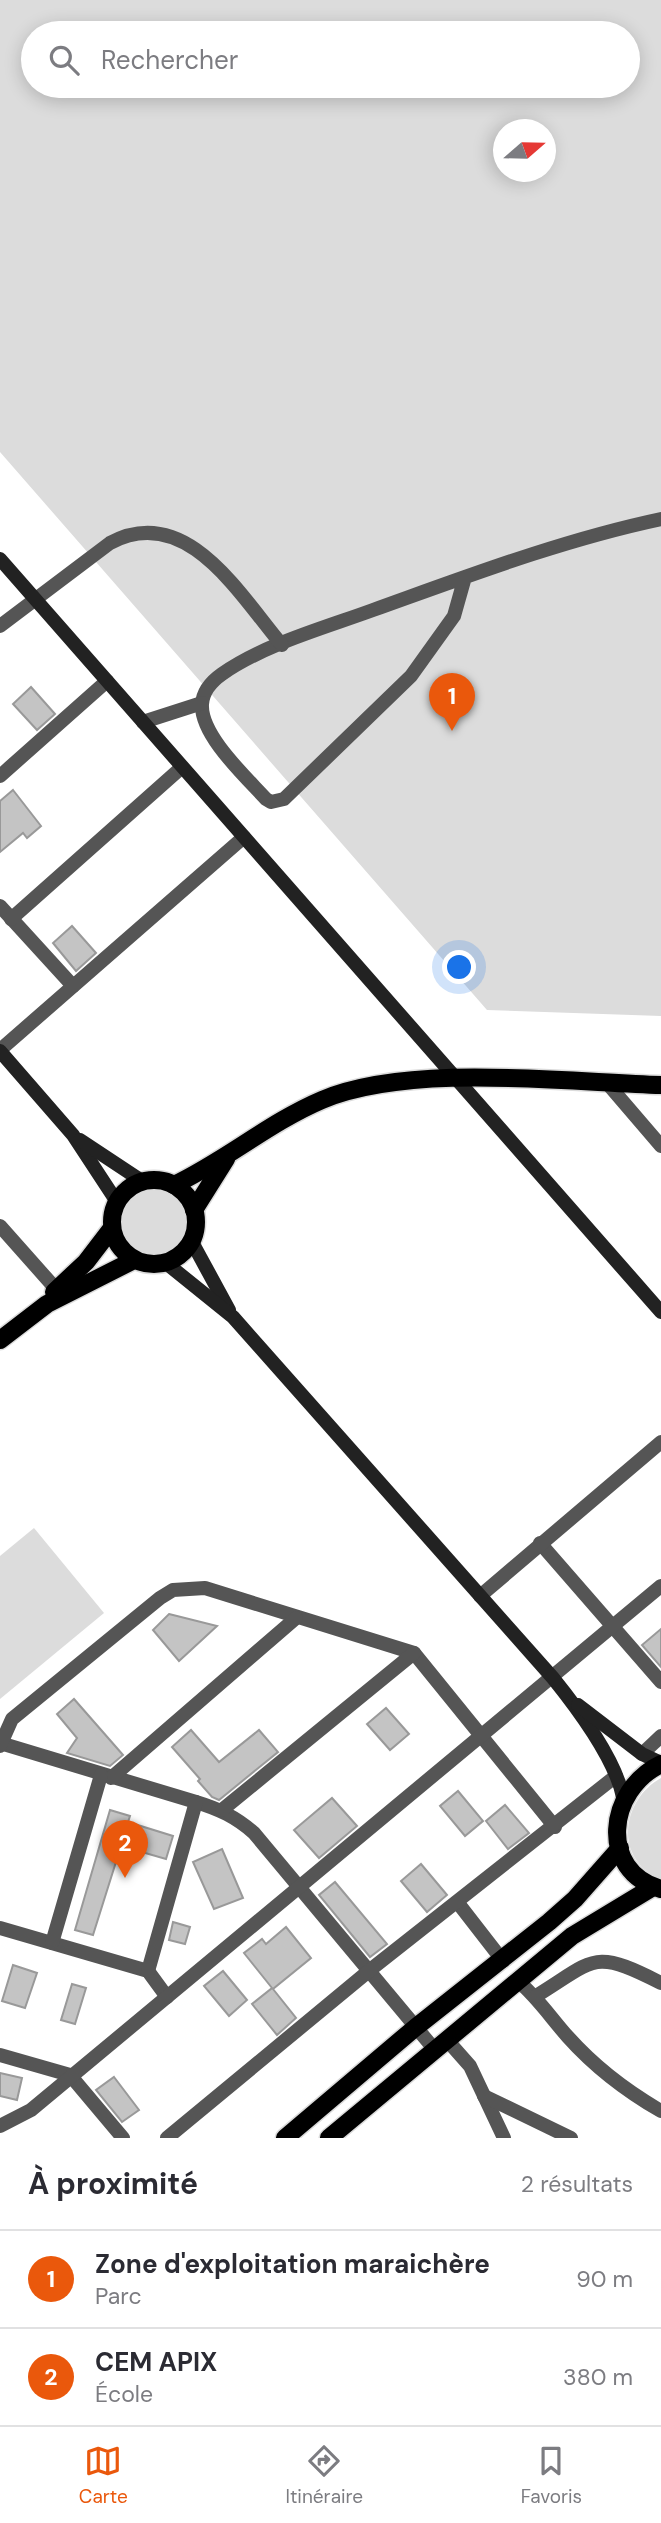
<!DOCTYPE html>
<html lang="fr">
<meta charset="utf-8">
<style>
:root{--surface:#fff;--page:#f2f2f3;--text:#2b2b33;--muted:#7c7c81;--line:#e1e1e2;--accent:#ea580c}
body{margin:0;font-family:"DM Sans",sans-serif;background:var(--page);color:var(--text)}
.compass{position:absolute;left:493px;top:119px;width:63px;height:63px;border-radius:50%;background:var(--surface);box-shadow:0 4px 18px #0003;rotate:70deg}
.you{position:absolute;left:460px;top:968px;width:24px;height:24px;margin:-18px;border:5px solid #fff;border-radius:50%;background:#1a73e8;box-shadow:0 0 0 10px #1a73e833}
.badge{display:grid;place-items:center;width:46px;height:46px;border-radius:50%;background:var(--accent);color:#fff;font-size:23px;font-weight:700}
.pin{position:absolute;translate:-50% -58px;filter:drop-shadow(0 2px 4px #0008)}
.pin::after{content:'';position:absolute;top:37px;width:24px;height:21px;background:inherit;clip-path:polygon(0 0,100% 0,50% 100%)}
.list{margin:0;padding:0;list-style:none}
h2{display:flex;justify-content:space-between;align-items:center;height:91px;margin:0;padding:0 28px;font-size:30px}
h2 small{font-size:23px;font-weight:400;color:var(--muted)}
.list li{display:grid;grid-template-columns:46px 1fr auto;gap:21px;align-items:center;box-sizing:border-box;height:98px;padding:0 28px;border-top:2px solid var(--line)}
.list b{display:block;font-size:26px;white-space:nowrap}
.list p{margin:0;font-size:23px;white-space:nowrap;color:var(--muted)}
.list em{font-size:23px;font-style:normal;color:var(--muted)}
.icon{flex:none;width:38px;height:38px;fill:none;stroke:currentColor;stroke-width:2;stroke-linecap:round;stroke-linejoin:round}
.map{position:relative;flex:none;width:661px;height:2138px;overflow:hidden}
.search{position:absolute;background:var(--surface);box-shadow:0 4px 18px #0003;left:21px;right:21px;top:21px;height:77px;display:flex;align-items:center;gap:18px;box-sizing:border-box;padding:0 24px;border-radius:38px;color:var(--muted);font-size:26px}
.sheet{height:287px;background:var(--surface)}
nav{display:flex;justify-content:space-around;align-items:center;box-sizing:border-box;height:98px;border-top:2px solid var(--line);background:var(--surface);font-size:19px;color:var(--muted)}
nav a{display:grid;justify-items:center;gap:4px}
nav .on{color:var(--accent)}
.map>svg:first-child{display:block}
</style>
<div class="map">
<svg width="661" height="2138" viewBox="0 0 661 2138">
<rect width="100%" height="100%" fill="#fff"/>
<!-- green -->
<g fill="#dcdcdc" fill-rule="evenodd">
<path d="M0 0H661V1016L487 1010 0 452ZM33 33H628V86H33ZM504 130H546V172H504Z"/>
<circle cx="154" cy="1222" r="33"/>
<path d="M34 1528 104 1613 0 1699V1556Z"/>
<path d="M661 1778V1879C613 1860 621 1800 661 1778Z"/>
</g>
<!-- building -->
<g fill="#c4c4c4" stroke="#999" stroke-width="2">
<path d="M31 687 55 714 37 730 13 704Z"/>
<path d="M13 790 41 826 27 838 23 833 0 852V801Z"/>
<path d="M72 926 96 953 76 971 53 943Z"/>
<path d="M169 1614 217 1626 179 1661 153 1630Z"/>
<path d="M661 1629V1667L642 1645Z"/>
<path d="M74 1699 123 1755 110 1766 67 1753 77 1738 57 1714Z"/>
<path d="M386 1708 409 1734 390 1750 367 1724Z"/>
<path d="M191 1730 219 1762 259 1730 278 1752 219 1800 212 1797 198 1781 200 1779 172 1747Z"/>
<path d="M458 1791 483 1821 465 1836 440 1806Z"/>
<path d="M332 1798 357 1826 319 1858 294 1830Z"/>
<path d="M505 1805 529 1833 508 1849 486 1821Z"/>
<path d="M110 1810 130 1816 128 1822 173 1836 166 1859 121 1846 93 1935 75 1930Z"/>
<path d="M222 1849 243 1898 214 1909 193 1862Z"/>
<path d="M421 1864 447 1895 427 1912 401 1881Z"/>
<path d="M335 1882 387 1944 370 1957 319 1895Z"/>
<path d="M173 1922 190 1927 185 1944 169 1940Z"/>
<path d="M286 1927 311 1958 273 1989 296 2018 277 2035 252 2004 272 1988 244 1953 262 1939 266 1944Z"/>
<path d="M13 1965 37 1973 25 2008 2 2001Z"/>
<path d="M223 1971 247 2000 229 2016 204 1986Z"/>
<path d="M72 1984 86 1988 75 2024 61 2020Z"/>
<path d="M0 2073 22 2078 17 2100 0 2096Z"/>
<path d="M114 2077 139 2110 122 2122 96 2090Z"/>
</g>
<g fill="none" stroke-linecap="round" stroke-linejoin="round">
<!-- primary casing -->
<g stroke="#dbdbdb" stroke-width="21">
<g id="primary">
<circle cx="154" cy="1222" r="42"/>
<path d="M174 1185C225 1161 270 1122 322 1100 410 1063 564 1082 661 1085"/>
<path d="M194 1210 226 1159"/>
<path d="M54 1292 86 1262 112 1228"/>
<path d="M0 1340 47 1304 134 1260"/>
<path d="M661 1764C607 1790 598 1871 661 1889"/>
<path d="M285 2138 416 2027 549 1922 575 1899 620 1848"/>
<path d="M329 2138 572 1936 653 1887"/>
</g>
</g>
<!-- street -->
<g stroke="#555" stroke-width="14">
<path d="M465 577 454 616 411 676 284 799 271 802 266 799C246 777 200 735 202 704 203 691 212 681 222 674 265 644 324 628 373 610 468 576 562 540 661 519"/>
<path d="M0 626 110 543C186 502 239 594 282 645"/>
<path d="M143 722 202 703"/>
<path d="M0 776 107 681"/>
<path d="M0 906 73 986"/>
<path d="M11 919 181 768"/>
<path d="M0 1050 244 837"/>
<path d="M607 1083 661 1146"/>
<path d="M0 1226 56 1289"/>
<path d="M540 1543 661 1682"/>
<path d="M480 1596 661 1442"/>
<path d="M0 1743 196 1802C219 1809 236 1817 254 1833L435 2050"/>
<path d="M0 1746 12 1719 160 1598 173 1590 205 1588 414 1653 555 1827"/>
<path d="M642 1754 661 1736"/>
<path d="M111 1778 296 1618"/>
<path d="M222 1810 414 1653"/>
<path d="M458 1903 503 1961"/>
<path d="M0 1928 148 1971 167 1997"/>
<path d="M52 1943 101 1775"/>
<path d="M148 1971 196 1802"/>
<path d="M518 1981C538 1998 551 2018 568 2037 594 2066 628 2092 661 2111"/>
<path d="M536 1996C596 1959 592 1948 661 1983"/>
<path d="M447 2040 470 2066 504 2138"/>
<path d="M0 2055 70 2075 123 2138"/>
<path d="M484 2096 571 2138"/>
<path d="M0 2126 31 2110 661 1586"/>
<path d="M167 2138 370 1970 616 1776"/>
</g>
<!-- secondary -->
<g stroke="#222" stroke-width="14">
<path d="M0 559 661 1312"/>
<path d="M0 1051 73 1135 117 1202"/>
<path d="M80 1140 142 1181"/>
<path d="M192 1242 229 1310"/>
<path d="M166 1263 233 1317 553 1678C578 1709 615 1758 623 1797"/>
<path d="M578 1705 642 1754 661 1763"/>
</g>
<!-- primary -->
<use href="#primary" stroke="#000" stroke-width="18"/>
</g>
</svg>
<svg class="compass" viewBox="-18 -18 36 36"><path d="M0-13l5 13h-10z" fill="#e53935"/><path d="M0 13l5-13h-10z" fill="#7c7c81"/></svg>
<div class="you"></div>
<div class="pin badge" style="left:452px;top:731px">1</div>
<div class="pin badge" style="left:125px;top:1878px">2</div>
<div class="search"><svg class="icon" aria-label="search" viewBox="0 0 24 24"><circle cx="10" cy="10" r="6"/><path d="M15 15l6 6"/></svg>Rechercher</div>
</div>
<section class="sheet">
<h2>À proximité<small>2 résultats</small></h2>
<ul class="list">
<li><span class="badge">1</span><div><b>Zone d'exploitation maraichère</b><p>Parc</p></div><em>90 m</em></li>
<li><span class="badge">2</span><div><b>CEM APIX</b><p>École</p></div><em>380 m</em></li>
</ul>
</section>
<nav>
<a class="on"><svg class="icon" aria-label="map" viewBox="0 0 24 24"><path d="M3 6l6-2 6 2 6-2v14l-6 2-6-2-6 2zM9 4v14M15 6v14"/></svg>Carte</a>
<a><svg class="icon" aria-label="directions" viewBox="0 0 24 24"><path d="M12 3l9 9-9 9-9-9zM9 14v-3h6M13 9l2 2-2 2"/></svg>Itinéraire</a>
<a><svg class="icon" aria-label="saved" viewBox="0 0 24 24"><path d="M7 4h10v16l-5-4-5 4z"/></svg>Favoris</a>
</nav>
